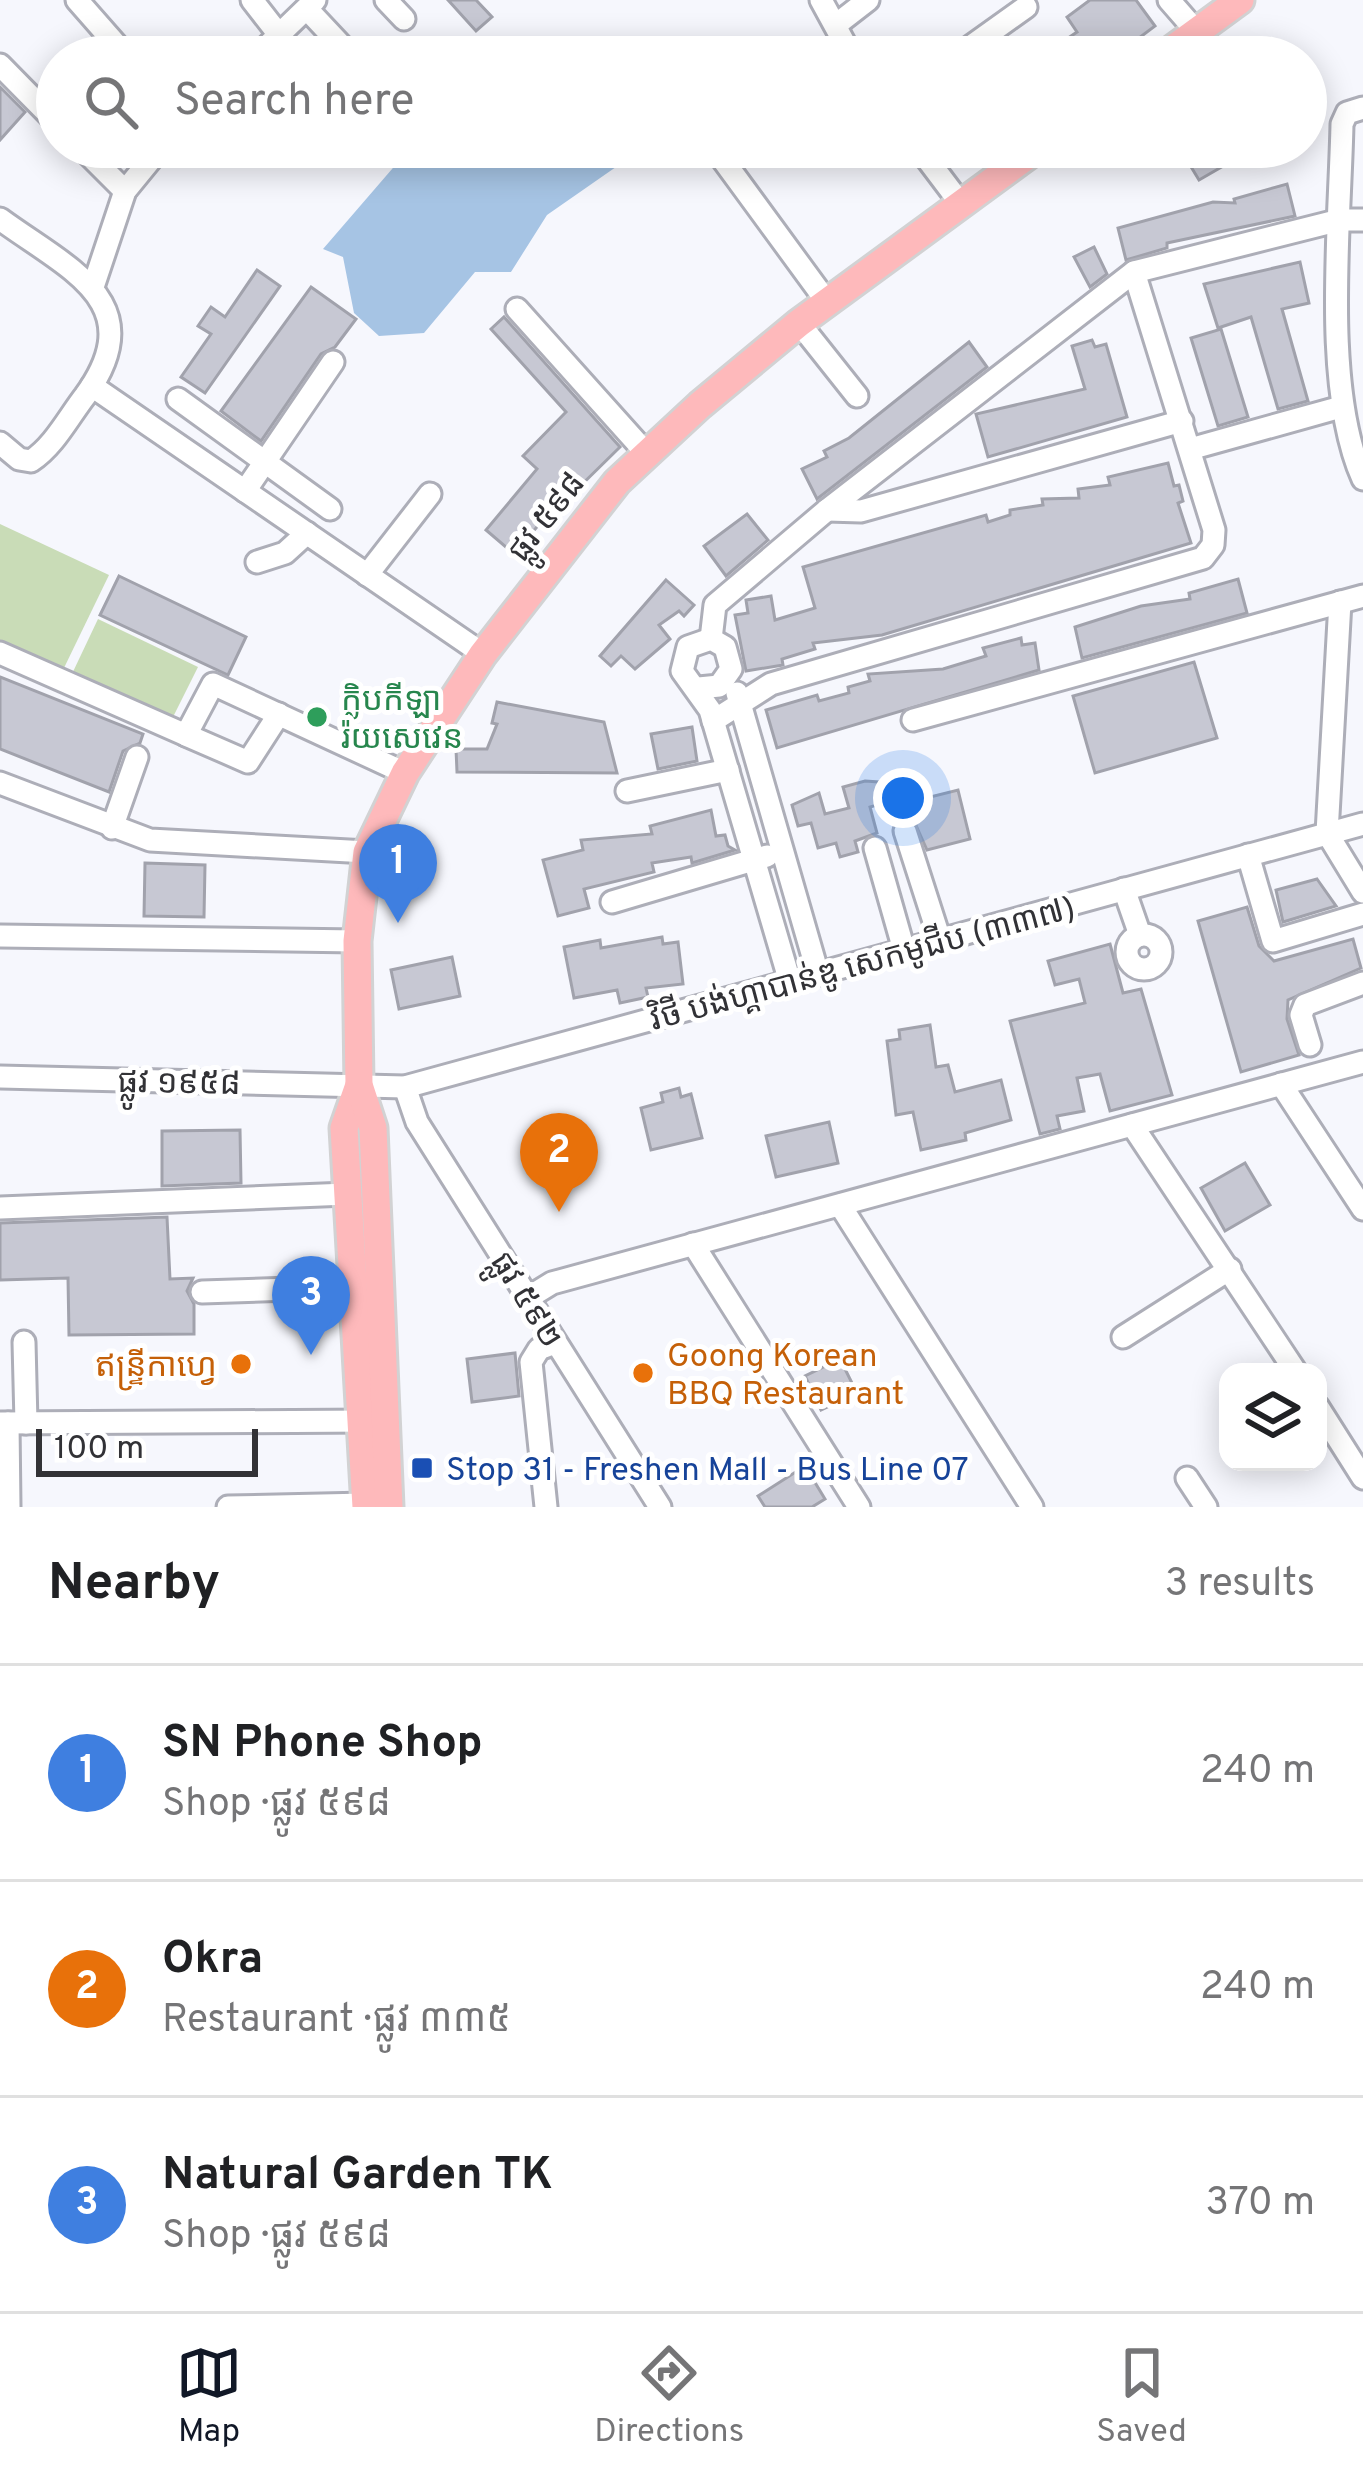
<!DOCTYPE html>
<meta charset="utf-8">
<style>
:root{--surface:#fff;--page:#f6f6f6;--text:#202124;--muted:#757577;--line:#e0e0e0;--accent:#111827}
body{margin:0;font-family:Overpass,"Noto Sans Khmer",sans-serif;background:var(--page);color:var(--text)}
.controls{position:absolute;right:36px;bottom:36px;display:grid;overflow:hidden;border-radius:24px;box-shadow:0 6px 30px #0003}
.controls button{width:108px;height:108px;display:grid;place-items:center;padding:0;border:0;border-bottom:3px solid var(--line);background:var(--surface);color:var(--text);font:60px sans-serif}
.scale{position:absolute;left:36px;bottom:30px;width:222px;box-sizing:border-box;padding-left:12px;border:6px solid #323236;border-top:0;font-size:33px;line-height:42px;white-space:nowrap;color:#323236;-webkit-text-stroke:9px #fff;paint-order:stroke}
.you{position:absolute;left:903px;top:798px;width:42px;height:42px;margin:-30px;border:9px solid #fff;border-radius:50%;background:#1a73e8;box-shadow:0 0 0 18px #1a73e833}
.badge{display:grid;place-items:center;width:78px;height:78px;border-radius:50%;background:var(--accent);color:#fff;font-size:39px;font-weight:700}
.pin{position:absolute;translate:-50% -99px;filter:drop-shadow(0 3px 6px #0008)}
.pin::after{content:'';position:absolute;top:63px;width:42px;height:36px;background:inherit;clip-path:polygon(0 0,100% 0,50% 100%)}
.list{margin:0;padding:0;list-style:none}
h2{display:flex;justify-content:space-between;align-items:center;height:156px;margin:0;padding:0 48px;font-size:51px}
h2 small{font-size:39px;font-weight:400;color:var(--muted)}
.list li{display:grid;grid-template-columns:78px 1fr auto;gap:36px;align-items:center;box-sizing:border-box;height:216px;padding:0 48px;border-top:3px solid var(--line)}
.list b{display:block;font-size:45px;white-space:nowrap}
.list p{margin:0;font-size:39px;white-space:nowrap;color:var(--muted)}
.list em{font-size:39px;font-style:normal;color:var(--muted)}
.icon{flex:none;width:66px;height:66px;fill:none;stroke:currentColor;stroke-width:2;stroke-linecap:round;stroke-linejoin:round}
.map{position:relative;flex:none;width:1363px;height:1507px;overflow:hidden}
.search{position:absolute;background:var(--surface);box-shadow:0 6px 30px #0003;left:36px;right:36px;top:36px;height:132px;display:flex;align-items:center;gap:30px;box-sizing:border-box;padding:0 42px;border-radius:66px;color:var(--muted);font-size:45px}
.sheet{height:804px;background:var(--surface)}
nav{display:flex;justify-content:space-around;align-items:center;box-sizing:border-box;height:168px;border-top:3px solid var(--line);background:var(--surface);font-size:33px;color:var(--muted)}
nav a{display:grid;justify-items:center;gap:6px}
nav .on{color:var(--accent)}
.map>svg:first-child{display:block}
</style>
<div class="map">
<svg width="1363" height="1507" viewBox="0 0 1363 1507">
<rect width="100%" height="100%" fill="#f6f7fd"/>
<!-- green -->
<g fill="#c9dcb7">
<path d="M0 524 109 575 63 670 0 640Z"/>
<path d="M98 619 198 667 170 723 71 676Z"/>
</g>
<!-- water -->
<path fill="#a6c4e4" d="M411 147H618L626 160 547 215 511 272H475L424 333 379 336 354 313 343 257 323 249Z"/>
<!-- building -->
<g fill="#c7c8d3" stroke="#a1a2ac" stroke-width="3">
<path d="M448 0H476L492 17 476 31Z"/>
<path d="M1090 0H1136L1155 26 1127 47 1135 57H1057L1052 49 1077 32 1067 17Z"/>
<path d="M0 87 25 112 0 140Z"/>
<path d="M1179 147H1214L1225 165 1199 180Z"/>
<path d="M1287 184 1295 216 1167 243V248L1126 260 1118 228 1213 202 1235 203 1234 199Z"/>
<path d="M1094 247 1107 274 1090 287 1074 257Z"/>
<path d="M1300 262 1309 303 1282 309 1308 401 1278 409 1251 317 1218 328 1204 284Z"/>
<path d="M257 270 280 286 205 393 181 377 211 334 198 326 211 307 225 317Z"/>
<path d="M311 287 356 319 335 347 321 354 261 441 221 411Z"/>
<path d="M504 317 620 447 568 498 564 495 514 554 486 530 537 469 523 456 566 412 491 329Z"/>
<path d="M1221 329 1248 417 1218 426 1191 338Z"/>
<path d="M1092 340 1095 347 1106 344 1127 417 988 457 976 414 1085 389 1072 346Z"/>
<path d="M969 342 987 367 817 499 802 469 827 457 824 451 849 438Z"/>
<path d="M1168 463 1174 486 1179 485 1183 501 1178 503 1191 543 882 635 813 643 815 649 782 659 783 665 746 671 735 615 748 613 746 600 771 596 775 620 815 608 803 567 986 515 988 522 1010 515V510L1043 505 1042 499 1079 498 1078 489 1110 485 1108 477Z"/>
<path d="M747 514 768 540 726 576 704 546Z"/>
<path d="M119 576 246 637 228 675 100 615Z"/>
<path d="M1238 579 1247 613 1082 658 1075 627 1141 606 1190 599 1189 593Z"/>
<path d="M666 580 694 605 684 616 679 611 659 625 670 639 635 669 621 656 611 666 600 656Z"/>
<path d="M1021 638 1022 645 1035 643 1039 670 777 748 766 710 817 695 819 701 849 693 848 687 870 681 868 674 943 669 986 656 983 648Z"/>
<path d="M1194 662 1217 738 1095 773 1073 696Z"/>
<path d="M0 677 143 734 140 743 123 751 109 792 0 749Z"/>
<path d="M497 702 604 722 617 773 457 772 456 749H487L497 724 492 723Z"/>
<path d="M692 727 697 761 658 769 651 734Z"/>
<path d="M865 781 879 782 884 803 870 807 877 833 855 841 858 852 840 857 836 843 818 848 811 823 798 826 792 805 819 793 825 814 849 808 843 787Z"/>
<path d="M958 790 970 839 927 850 906 803Z"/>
<path d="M711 810 716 836 725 835 728 846 735 850 692 863 691 857 652 863 654 872 584 889 589 908 558 916 543 860 583 850 581 840 652 834 650 826Z"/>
<path d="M145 863 205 865 204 917 144 916Z"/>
<path d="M1317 879 1336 906 1283 922 1276 890Z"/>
<path d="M1247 907 1259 946 1274 961 1353 939 1361 968 1288 1000 1287 1019 1299 1055 1241 1072 1198 921Z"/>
<path d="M662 937 663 944 678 942 683 984 646 988 648 997 620 1003 617 990 574 998 564 947 600 940 601 948Z"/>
<path d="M1110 944 1123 993 1141 989 1172 1095 1110 1111 1100 1074 1077 1078 1084 1111 1057 1116 1060 1129 1040 1134 1010 1021 1085 1003 1079 979 1055 985 1048 961Z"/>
<path d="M452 957 460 996 399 1009 391 970Z"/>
<path d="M930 1025 936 1067 948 1065 955 1092 1001 1080 1011 1120 965 1133 966 1140 921 1150 913 1112 896 1115 887 1041 900 1039 899 1030Z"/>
<path d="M679 1088 681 1097 691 1094 702 1138 651 1150 641 1108 663 1102 661 1093Z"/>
<path d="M829 1122 838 1163 776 1177 766 1136Z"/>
<path d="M240 1130 241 1183 162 1186V1131Z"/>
<path d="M1245 1163 1270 1205 1225 1231 1201 1188Z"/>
<path d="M167 1217 170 1279 193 1278 187 1291 194 1304V1334L69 1335 68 1278 0 1280V1223Z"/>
<path d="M515 1353 519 1396 472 1402 467 1359Z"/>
<path d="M840 1359 857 1393 821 1410 805 1376Z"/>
<path d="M805 1466 825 1499 812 1507H765L758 1496Z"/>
</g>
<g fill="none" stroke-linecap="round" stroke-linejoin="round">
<!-- minor casing -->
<g stroke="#adaeb8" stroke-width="27">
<g id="minor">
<path d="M77 0 127 57"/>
<path d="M252 0 280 36"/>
<path d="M386 0 404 19"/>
<path d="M821 0 852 57"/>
<path d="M1169 0 1196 31"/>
<path d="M307 9 352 57"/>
<path d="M837 24 868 0"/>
<path d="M256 57 315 0"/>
<path d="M956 57 1026 7"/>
<path d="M0 65 57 123"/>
<path d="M1363 108 1347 113 1342 124C1340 225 1322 388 1363 479"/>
<path d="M81 147 125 191"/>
<path d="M918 147 961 204"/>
<path d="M715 149 827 302"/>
<path d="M0 219C68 269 153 302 85 396 68 418 54 446 31 461L19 459 0 443"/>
<path d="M93 287 125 191 161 147"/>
<path d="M517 309 647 454"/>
<path d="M799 323 857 396"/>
<path d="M92 386 483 654"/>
<path d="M178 399 330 509"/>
<path d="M1190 449 1341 407"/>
<path d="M245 491 333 362"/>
<path d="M827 510 861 511 1182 421"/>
<path d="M257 562 285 553 307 533"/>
<path d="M367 575 430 494"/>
<path d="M1340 602 1327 833 1363 892"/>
<path d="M711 639 715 605 827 510 1134 272 1340 220H1363"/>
<path d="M0 653 186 735 213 684 405 773"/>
<path d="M699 688 719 686 731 669 725 647 711 639 688 647 682 671 710 710 790 982"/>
<path d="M737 693 818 974"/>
<path d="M913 720 1363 596"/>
<path d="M713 721 771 684 1203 558 1213 545 1214 530 1134 272"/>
<path d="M186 735 248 762 279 714"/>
<path d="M0 783 150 840 367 852"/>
<path d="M627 791 728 770"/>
<path d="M112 828 137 757"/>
<path d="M905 831 940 940"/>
<path d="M875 848 904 950"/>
<path d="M1248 855 1273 941 1363 914"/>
<path d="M1124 889 1140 935"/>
<path d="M612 902 767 856"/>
<circle cx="1144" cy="952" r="17"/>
<path d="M0 936 357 941"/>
<path d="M1310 1045 1301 1015 1305 1005 1363 983"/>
<path d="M0 1077 405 1087 1363 824"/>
<path d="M1281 1084 1363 1209"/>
<path d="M405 1087 417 1122 660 1507"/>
<path d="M1132 1125 1296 1372"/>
<path d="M840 1205 1032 1507"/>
<path d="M0 1208 347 1194"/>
<path d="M693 1244 859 1507"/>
<path d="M202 1292 350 1287"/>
<path d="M526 1299 552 1283 1363 1062"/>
<path d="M1123 1337 1230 1269"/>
<path d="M24 1342 26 1423"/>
<path d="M1318 1407 1363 1478"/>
<path d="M0 1423 371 1421"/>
<path d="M8 1423 9 1507"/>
<path d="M1187 1478 1206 1507"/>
<path d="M228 1507 366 1504"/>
<path d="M546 1507 531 1362 539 1349 555 1343"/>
</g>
</g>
<!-- major casing -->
<g stroke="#d2d2d3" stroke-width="33">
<g id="major">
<path d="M1162 57 1240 0"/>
<path d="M359 1085 344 1128 366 1507"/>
<path d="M389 1507 373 1128 359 1085 357 941 367 852 405 773 483 654 617 482 700 405 799 323 1039 147"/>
</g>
</g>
<!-- minor -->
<use href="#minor" stroke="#fff" stroke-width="21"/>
<!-- major -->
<use href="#major" stroke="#feb9bb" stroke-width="27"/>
</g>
<!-- markers -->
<circle fill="#2e9e5b" stroke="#fff" stroke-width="4.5" cx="317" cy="717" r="12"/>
<g fill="#e8710a" stroke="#fff" stroke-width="4.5">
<circle cx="241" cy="1364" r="12"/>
<circle cx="643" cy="1373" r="12"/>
</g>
<rect fill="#1a4fb4" stroke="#fff" stroke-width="4.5" x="410" y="1456" width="24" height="24" rx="6"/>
<g text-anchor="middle" stroke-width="10" stroke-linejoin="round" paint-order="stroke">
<!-- street labels -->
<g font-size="33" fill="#323236" stroke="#fff">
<text transform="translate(545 516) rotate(-52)" y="12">ផ្លូវ ៥៩៨</text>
<text transform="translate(862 962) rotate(-15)" y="12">វិថី បង់ហ្គាបាន់ឌូ សេកមូជីប (៣៣៧)</text>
<text transform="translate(179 1081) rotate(1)" y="12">ផ្លូវ ១៩៥៨</text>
<text transform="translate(528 1299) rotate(58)" y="12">ផ្លូវ ៥៩២</text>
</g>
<!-- leisure labels -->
<g font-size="33" fill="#27864d" stroke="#fff" text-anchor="start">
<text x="341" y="710">ក្លិបកីឡា<tspan x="341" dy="38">រ៉យសេវេន</tspan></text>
</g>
<!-- food labels -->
<g font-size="33" fill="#c56008" stroke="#fff" text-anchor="start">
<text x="667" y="1366">Goong Korean<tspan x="667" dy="38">BBQ Restaurant</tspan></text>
<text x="217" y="1376" text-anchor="end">ឥន្ទ្រីកាហ្វេ</text>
</g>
<!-- transit labels -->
<g font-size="33" fill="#164399" stroke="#fff" text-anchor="start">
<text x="446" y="1480">Stop 31 - Freshen Mall - Bus Line 07</text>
</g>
</g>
</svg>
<div class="controls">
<button><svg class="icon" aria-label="layers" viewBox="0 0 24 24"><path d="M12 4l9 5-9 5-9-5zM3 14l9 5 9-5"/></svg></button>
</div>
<div class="scale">100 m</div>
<div class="you"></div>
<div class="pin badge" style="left:398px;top:923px;background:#3f7fe0">1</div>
<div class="pin badge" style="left:559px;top:1212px;background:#e8710a">2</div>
<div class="pin badge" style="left:311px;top:1355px;background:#3f7fe0">3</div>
<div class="search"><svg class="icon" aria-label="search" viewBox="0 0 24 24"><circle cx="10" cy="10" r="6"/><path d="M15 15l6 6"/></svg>Search here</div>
</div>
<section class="sheet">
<h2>Nearby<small>3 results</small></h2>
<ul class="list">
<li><span class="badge" style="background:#3f7fe0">1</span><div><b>SN Phone Shop</b><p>Shop · ផ្លូវ ៥៩៨</p></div><em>240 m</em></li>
<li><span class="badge" style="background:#e8710a">2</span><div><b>Okra</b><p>Restaurant · ផ្លូវ ៣៣៥</p></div><em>240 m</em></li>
<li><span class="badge" style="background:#3f7fe0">3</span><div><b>Natural Garden TK</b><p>Shop · ផ្លូវ ៥៩៨</p></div><em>370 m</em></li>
</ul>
</section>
<nav>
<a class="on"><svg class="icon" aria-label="map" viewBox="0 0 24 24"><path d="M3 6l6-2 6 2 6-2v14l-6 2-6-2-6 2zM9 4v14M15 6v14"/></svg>Map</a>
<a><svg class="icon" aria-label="directions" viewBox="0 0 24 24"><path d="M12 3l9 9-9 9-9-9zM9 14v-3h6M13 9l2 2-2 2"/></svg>Directions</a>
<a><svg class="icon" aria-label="saved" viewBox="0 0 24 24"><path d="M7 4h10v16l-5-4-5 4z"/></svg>Saved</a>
</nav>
